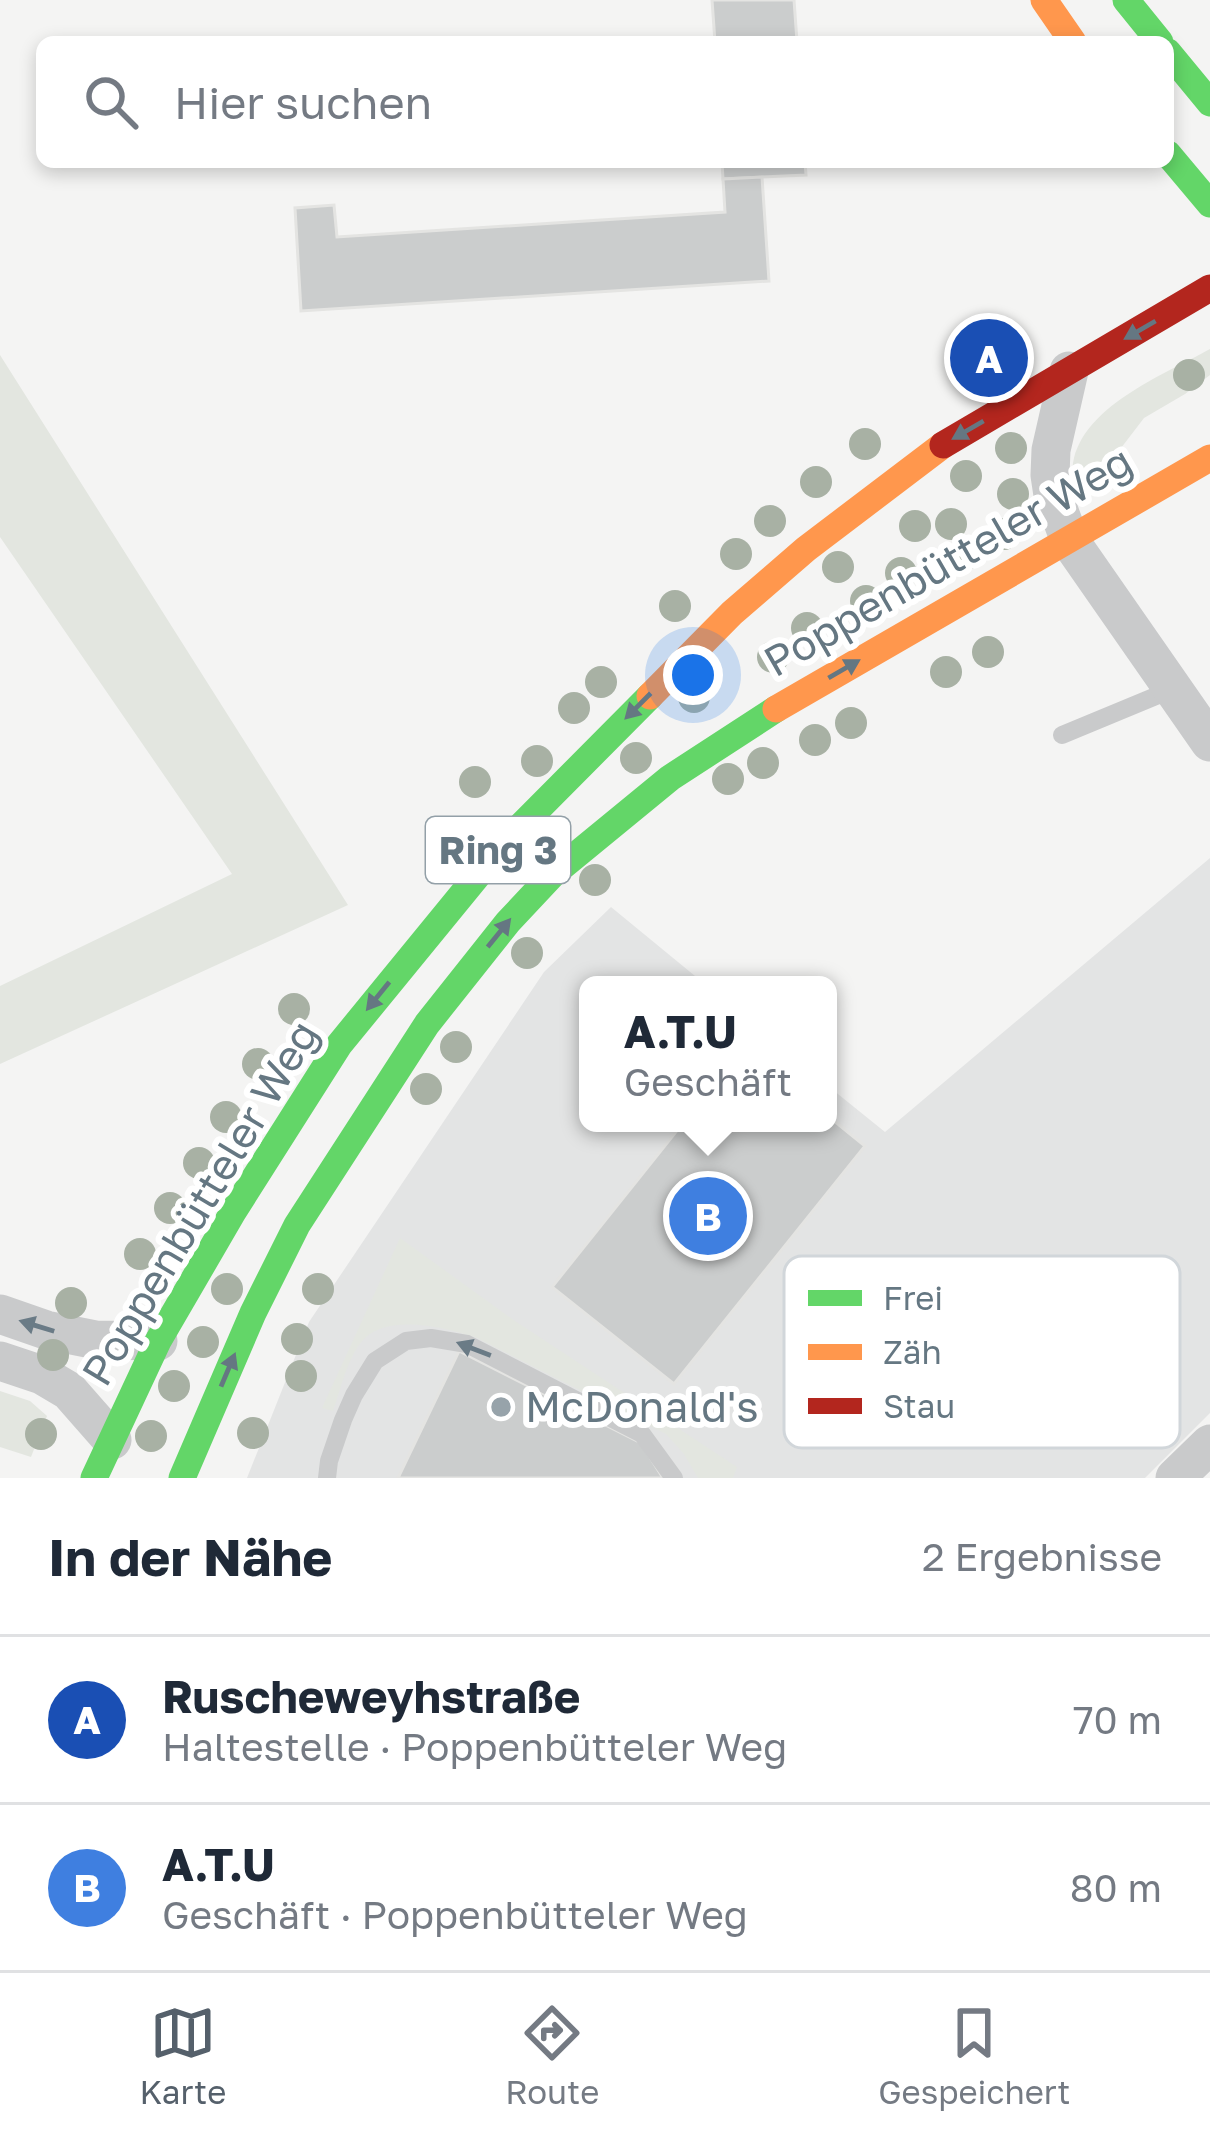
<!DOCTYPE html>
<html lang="de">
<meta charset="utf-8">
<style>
:root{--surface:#fff;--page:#f6f6f7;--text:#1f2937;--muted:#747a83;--line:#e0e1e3;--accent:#55606b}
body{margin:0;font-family:"Golos Text",sans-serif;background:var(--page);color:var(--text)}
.you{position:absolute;left:693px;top:675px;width:42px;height:42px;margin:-30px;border:9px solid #fff;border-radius:50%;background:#1a73e8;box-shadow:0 0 0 18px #1a73e833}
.badge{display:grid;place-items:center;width:78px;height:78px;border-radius:50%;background:var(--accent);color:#fff;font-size:39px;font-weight:700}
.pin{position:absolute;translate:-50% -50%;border:6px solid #fff;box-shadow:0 3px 12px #0006}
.popup{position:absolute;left:579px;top:976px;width:258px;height:156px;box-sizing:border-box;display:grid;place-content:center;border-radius:18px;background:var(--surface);filter:drop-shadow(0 3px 9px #0005);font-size:39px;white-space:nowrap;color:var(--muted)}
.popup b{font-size:45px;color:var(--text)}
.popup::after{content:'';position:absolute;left:50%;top:100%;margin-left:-24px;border:24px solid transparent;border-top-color:var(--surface)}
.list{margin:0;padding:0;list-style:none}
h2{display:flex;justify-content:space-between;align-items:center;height:156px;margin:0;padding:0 48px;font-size:51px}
h2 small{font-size:39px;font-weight:400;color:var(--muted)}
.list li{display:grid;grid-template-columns:78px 1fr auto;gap:36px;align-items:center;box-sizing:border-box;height:168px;padding:0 48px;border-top:3px solid var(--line)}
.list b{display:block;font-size:45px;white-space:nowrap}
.list p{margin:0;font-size:39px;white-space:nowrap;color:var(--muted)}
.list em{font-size:39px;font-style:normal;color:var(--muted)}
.icon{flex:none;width:66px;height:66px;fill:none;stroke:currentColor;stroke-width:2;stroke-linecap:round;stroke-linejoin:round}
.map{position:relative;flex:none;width:1210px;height:1478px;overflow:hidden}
.search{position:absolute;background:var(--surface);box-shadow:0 6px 18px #0003;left:36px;right:36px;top:36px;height:132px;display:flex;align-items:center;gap:30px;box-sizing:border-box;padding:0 42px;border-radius:18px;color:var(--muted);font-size:45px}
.sheet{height:492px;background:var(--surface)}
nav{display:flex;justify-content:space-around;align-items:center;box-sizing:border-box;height:168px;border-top:3px solid var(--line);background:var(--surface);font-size:33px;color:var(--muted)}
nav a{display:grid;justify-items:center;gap:6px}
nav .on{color:var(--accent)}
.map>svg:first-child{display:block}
</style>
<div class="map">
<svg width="1210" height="1478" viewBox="0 0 1210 1478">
<rect width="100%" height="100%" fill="#f4f4f3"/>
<!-- built -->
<path fill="#e3e4e4" d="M1210 858V1413L1145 1478H247L309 1322 544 972 611 907 706 985H588V1123H828V1086L885 1132Z"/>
<!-- green -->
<g fill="#e3e6e0">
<path d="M1210 349V375L1185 394 1144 418 1085 495 1079 501 1073 496C1072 483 1071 471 1074 458 1088 404 1165 374 1210 349Z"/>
<path d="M0 355 348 905 0 1064V986L232 874 0 537Z"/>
<path d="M400 1238 515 1321 737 1467 733 1478H698L684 1454 666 1434 477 1338C448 1328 389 1313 364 1339 347 1357 341 1389 333 1411L322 1408Z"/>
<path d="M0 1391 30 1401 47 1416 31 1457 0 1447Z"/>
</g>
<!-- building -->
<g fill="#cbcdcd" stroke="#e4e4e2" stroke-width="3">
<path d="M712 0H794L797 42H715Z"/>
<path d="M722 162H805L806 175 723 179Z"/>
<path d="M762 177 769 281 301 311 295 208 334 205 337 237 725 212 723 179Z"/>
<path d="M828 1116 865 1146 674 1384 552 1287 683 1123H828Z"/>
<path d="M459 1351 641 1443 663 1478H398Z"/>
</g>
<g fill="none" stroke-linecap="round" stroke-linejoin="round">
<!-- lane -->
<g stroke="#c9cacb" stroke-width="18">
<path d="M1062 735 1173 689"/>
<path d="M327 1478 329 1461 343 1420 354 1395 375 1361 406 1341 431 1338 467 1344 642 1434 674 1478"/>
</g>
<!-- street -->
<g stroke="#c9cacb" stroke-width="39">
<path d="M1069 371 1051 450 1050 475 1053 495 1070 541 1210 742"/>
<path d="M0 1314 46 1330 96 1340 158 1341"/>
<path d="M0 1361 42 1375 69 1391 112 1440"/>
<path d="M1175 1478 1210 1444"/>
</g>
<!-- fast -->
<g stroke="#63d668" stroke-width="27">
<path d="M1126 0 1160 42"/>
<path d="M1168 52 1210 103"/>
<path d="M1168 154 1210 204"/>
<path d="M94 1478 158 1341 233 1212 339 1045 505 842 650 696"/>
<path d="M182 1478 253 1313 297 1225 427 1024 508 922 553 874 670 778 776 709"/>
</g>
<!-- slow -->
<g stroke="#ff974d" stroke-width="27">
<path d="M1044 0 1073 42"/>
<path d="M650 696 732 613 806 549 943 445"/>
<path d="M776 709 1210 458"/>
</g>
<!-- jam -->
<path stroke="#b3261e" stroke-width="27" d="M943 445 1210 288"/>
</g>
<!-- trees -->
<g fill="#a8b1a4">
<circle cx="1189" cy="375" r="16"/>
<circle cx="865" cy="444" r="16"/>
<circle cx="1011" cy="448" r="16"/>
<circle cx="966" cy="476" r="16"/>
<circle cx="816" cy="482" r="16"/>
<circle cx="1013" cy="494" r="16"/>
<circle cx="770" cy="521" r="16"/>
<circle cx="951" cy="524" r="16"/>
<circle cx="915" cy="526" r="16"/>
<circle cx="1004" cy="534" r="16"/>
<circle cx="969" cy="553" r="16"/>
<circle cx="736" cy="554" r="16"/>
<circle cx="838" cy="567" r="16"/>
<circle cx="901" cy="573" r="16"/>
<circle cx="866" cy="601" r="16"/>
<circle cx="675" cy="606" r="16"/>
<circle cx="807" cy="628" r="16"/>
<circle cx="988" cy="652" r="16"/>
<circle cx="773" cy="657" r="16"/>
<circle cx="946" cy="672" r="16"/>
<circle cx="601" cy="682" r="16"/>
<circle cx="694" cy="697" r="16"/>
<circle cx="574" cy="708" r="16"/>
<circle cx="851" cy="723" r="16"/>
<circle cx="815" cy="740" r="16"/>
<circle cx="636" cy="758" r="16"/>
<circle cx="537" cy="761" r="16"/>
<circle cx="763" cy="763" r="16"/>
<circle cx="728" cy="779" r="16"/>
<circle cx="475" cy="782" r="16"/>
<circle cx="595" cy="880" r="16"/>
<circle cx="527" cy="953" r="16"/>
<circle cx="294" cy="1009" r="16"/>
<circle cx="456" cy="1047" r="16"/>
<circle cx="258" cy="1064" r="16"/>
<circle cx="426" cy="1089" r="16"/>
<circle cx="226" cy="1117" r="16"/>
<circle cx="199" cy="1163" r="16"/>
<circle cx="170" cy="1208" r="16"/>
<circle cx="140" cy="1254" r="16"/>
<circle cx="227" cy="1289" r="16"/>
<circle cx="318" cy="1289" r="16"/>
<circle cx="71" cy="1303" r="16"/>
<circle cx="297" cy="1339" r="16"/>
<circle cx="203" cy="1342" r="16"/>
<circle cx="53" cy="1355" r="16"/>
<circle cx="301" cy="1376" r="16"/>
<circle cx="174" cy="1386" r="16"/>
<circle cx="253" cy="1433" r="16"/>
<circle cx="41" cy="1434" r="16"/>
<circle cx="151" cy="1436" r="16"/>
</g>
<!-- one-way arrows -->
<defs><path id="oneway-solid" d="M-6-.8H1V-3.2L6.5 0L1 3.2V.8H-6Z" transform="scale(3)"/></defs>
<g fill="#657782">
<use href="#oneway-solid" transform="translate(1140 330) rotate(150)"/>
<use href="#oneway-solid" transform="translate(968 430) rotate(150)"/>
<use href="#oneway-solid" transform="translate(844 669) rotate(-30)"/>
<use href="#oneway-solid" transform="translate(638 706) rotate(135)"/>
<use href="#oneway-solid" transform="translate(499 933) rotate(-51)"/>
<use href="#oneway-solid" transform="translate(378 996) rotate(129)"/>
<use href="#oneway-solid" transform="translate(228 1370) rotate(-67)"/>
</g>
<g fill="#6a7b86">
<use href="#oneway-solid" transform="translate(37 1326) rotate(-163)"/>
<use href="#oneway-solid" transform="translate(474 1349) rotate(-159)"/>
</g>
<!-- markers -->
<circle fill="#97a3aa" stroke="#fff" stroke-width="4.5" cx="501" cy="1407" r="12"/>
<g text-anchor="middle" stroke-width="12" stroke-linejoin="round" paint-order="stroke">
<!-- shield labels -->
<rect fill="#fff" stroke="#93a0a8" stroke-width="3" x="426" y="817" width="144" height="66" rx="9"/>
<g font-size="39" font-weight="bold" fill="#657782">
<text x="498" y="864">Ring 3</text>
</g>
<!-- street labels -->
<g font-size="42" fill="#657782" stroke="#fff">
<text transform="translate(948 561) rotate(-30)" y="15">Poppenbütteler Weg</text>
<text transform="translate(200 1203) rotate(-59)" y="15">Poppenbütteler Weg</text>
</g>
<!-- poi labels -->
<g font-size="42" fill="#657782" stroke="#fff" text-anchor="start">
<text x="525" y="1422">McDonald's</text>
</g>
</g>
<!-- legend -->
<rect x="784" y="1256" width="396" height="192" rx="18" fill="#fff" stroke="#d1d6da" stroke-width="3"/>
<rect x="808" y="1290" width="54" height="16" fill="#63d668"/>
<rect x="808" y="1344" width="54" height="16" fill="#ff974d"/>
<rect x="808" y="1398" width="54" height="16" fill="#b3261e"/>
<g font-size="33" fill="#657782">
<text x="883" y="1310">Frei</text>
<text x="883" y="1364">Zäh</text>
<text x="883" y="1418">Stau</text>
</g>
</svg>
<div class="you"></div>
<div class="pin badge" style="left:989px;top:358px;background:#1a4fb4">A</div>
<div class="pin badge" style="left:708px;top:1216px;background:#3f7fe0">B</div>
<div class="popup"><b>A.T.U</b>Geschäft</div>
<div class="search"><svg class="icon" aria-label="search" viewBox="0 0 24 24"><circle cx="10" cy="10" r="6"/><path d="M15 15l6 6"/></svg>Hier suchen</div>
</div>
<section class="sheet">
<h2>In der Nähe<small>2 Ergebnisse</small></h2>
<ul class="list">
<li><span class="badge" style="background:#1a4fb4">A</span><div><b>Ruscheweyhstraße</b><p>Haltestelle · Poppenbütteler Weg</p></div><em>70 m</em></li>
<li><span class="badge" style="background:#3f7fe0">B</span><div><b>A.T.U</b><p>Geschäft · Poppenbütteler Weg</p></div><em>80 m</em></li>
</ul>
</section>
<nav>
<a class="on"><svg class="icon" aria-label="map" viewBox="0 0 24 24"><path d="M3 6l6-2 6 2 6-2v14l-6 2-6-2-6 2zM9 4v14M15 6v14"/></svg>Karte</a>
<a><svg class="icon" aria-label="directions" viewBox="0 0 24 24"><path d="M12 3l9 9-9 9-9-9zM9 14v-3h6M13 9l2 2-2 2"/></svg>Route</a>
<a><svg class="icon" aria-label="saved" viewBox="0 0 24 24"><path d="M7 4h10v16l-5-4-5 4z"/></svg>Gespeichert</a>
</nav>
